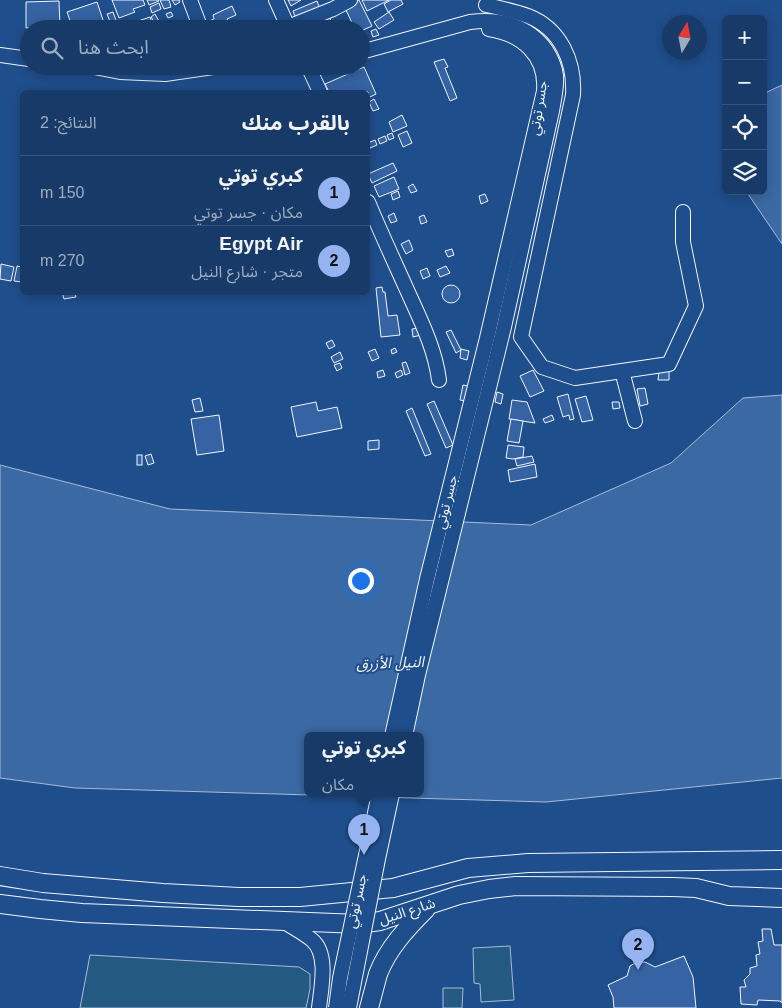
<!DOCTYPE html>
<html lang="ar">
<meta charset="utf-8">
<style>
:root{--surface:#173a69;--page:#20416f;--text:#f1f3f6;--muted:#9eadc0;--line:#36547d;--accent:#95b2f1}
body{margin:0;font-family:Arial,"Noto Sans Arabic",sans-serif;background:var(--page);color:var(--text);direction:rtl}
.controls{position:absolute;right:15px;top:15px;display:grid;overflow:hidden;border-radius:8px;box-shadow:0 2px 12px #0003}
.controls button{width:45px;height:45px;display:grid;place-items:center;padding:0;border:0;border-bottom:1px solid var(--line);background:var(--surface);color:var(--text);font:25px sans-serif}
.compass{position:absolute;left:662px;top:15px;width:45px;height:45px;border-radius:50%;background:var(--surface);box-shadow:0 2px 12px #0003;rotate:10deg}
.you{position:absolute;left:360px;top:580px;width:18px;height:18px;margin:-12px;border:4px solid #fff;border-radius:50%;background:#1a73e8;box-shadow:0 0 0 8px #1a73e833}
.badge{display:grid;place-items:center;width:32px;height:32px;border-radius:50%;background:var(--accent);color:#111;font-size:16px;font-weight:700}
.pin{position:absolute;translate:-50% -41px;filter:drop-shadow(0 1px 2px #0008)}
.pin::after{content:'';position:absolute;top:26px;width:18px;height:15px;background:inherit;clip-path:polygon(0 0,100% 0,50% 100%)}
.popup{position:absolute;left:304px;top:732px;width:120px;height:65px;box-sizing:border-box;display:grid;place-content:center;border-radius:8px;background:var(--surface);filter:drop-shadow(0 1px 4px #0005);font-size:16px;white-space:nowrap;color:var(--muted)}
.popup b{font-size:19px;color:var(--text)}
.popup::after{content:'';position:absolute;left:50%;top:100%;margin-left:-10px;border:10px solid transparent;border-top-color:var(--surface)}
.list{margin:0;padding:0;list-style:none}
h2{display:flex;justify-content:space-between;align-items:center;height:65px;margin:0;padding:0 20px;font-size:21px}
h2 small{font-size:16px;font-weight:400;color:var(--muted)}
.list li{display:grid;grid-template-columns:32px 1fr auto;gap:15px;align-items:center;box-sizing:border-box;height:70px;padding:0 20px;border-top:1px solid var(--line)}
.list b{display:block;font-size:19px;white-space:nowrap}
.list p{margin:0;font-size:16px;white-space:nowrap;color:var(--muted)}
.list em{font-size:16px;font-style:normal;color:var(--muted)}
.icon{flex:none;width:28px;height:28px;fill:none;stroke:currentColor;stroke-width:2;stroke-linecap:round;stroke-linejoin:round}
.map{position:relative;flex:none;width:782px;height:1008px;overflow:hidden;direction:ltr}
.search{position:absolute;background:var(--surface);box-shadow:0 2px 12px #0003;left:20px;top:20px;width:350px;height:55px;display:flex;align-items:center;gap:12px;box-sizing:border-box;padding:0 18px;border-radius:28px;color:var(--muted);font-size:19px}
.panel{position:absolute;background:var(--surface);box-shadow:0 2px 12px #0003;left:20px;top:90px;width:350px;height:205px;border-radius:8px;direction:rtl}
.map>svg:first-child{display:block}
</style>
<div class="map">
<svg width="782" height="1008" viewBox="0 0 782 1008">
<rect width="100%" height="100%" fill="#1f4e8c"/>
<!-- green -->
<g fill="#245a82" stroke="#a8bbd7">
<path d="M510 946 514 1000 481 1002 480 984 474 983 473 948Z"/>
<path d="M90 955 299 967 310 974V989L306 1008H80Z"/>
<path d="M443 988H463L462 1008H443Z"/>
</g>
<!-- water -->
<g fill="#3b69a3" stroke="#a8bbd7" fill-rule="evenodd">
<path d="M782 85V244L746 191H763V94Z"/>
<path d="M782 395V778L546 802 75 788 0 778V465L170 509 531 525 671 463 743 398ZM308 736H420V794H308Z"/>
</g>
<!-- building -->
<g fill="#3563a3" stroke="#f2f6ff">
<path d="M112 0H143L145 5 133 9 135 12 119 18Z"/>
<path d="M147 0H158L159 1 149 5Z"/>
<path d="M160 0H169L171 7 164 9Z"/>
<path d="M172 0H179L180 2 175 5Z"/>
<path d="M288 0H301L291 6Z"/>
<path d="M357 0H359L372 26 363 30 366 35 361 37V29H355L344 6Z"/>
<path d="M362 0H389L367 11Z"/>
<path d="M391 0H401L403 4 388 12 384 4Z"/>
<path d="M59 1 60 27 26 28V2Z"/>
<path d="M317 1 320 9 296 19 293 11Z"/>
<path d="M97 2 106 29H73L67 12Z"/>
<path d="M159 3 161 9 152 13 150 7Z"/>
<path d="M232 6 236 15 227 19 231 26 224 29H212L209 21 214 19 213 15Z"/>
<path d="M113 12 117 23 111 24 107 14Z"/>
<path d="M171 12 173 16 168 18 166 14Z"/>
<path d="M389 12 394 20 379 29 374 22Z"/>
<path d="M155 14 160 23 156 25 151 17Z"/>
<path d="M329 16 333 26 337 25 338 29H310L309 25Z"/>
<path d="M150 17 154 29H140L138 21Z"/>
<path d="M376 29 379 35 373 37 371 31Z"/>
<path d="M444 59 448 67 445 68 457 98 450 101 434 62Z"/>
<path d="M364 67 376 94 368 98V92H329L325 84Z"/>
<path d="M374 99 379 109 373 111 369 102Z"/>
<path d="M402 115 407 126 393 132 389 122Z"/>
<path d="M407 131 412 143 403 147 398 135Z"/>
<path d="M392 133 394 138 389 140 387 135Z"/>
<path d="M385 136 387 141 380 144 378 139Z"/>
<path d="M375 140 377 145 370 148 368 143Z"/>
<path d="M393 163 397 171 372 183 368 174Z"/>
<path d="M394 177 399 189 379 197 374 186Z"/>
<path d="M413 184 417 191 411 193 408 187Z"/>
<path d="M398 191 400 197 393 200 391 194Z"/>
<path d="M485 194 488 201 481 204 479 196Z"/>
<path d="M394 213 397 221 391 223 388 216Z"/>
<path d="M424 215 427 222 421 224 419 217Z"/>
<path d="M409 240 413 250 406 254 401 244Z"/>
<path d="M452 249 454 255 448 257 445 251Z"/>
<path d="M1 264 14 267 11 281 0 279Z"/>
<path d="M17 266 22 267V282L14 281Z"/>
<path d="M446 266 450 273 440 277 437 270Z"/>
<path d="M427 268 430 276 423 279 420 271Z"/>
<circle cx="451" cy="294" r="9"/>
<path d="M382 287 383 292H385L388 316 397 315 400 335 381 337 376 288Z"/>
<path d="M62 292H75L76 297 64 299Z"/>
<path d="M419 328 421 335 413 337 412 329Z"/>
<path d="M451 330 461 350 456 353 446 332Z"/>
<path d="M332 340 335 346 329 349 326 343Z"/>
<path d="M395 348 397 352 392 354 391 350Z"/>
<path d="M375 349 379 358 372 361 368 352Z"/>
<path d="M461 349 469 351 467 360 460 358Z"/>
<path d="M340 352 343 359 334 363 331 357Z"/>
<path d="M406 362 410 373 405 375 402 363Z"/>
<path d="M340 363 342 368 337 371 334 365Z"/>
<path d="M383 370 385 376 378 378 377 372Z"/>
<path d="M401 370 403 375 397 378 395 373Z"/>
<path d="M533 370 544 391 530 397 520 376Z"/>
<path d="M659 371H669V380H658Z"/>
<path d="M463 385 469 386 466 401 460 400Z"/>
<path d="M645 388 648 404 640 406 637 389Z"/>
<path d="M497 392 503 394 501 404 495 402Z"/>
<path d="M568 394 574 419 570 420 569 415 563 417 557 397Z"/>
<path d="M586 396 593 420 582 422 575 399Z"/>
<path d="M200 398 203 411 195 412 192 400Z"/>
<path d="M512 400 527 402 535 423 509 419Z"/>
<path d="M434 401 453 445 446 448 427 404Z"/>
<path d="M316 402 318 411 337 407 342 428 297 437 291 407Z"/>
<path d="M612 402H619L620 408 613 409Z"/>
<path d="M412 408 431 454 425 456 406 411Z"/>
<path d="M219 415 224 451 197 455 191 419Z"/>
<path d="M552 415 554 420 545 423 543 419Z"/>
<path d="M511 419 523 421 519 443 507 441Z"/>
<path d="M379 440V449L368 450V441Z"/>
<path d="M508 445 524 447 523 457 513 459 506 458Z"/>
<path d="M151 454 154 463 148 465 145 456Z"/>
<rect x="137" y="455" width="5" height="10"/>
<path d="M532 456 534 462 517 466 515 459Z"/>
<path d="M535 464 537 477 510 482 508 470Z"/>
<path d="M762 929H771L774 945H782V1003L780 1001 758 1000 757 1005 741 1004 740 987H746L744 980 750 974V968L757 966 756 955 760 954 758 942 763 941Z"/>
<path d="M684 956 693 977 696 1008H614L613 997 608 985 627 976 630 966 635 963 645 962 655 967Z"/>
</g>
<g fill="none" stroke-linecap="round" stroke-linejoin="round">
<!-- minor casing -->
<g stroke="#f2f6ff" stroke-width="16">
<g id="minor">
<path d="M190 0 201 29"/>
<path d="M276 0 289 29"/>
<path d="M486 5C500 8 514 11 528 16 561 29 575 62 573 95L521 337 542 367 575 378 669 364 696 306 683 242V212"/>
<path d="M288 27 333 9 350 0"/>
<path d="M361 52 470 22C499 18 528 25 546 50 551 58 555 66 556 76 557 87 554 99 552 111L504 327 418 675 405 736"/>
<path d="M0 55 29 59"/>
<path d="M89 66 120 72 165 74 220 66"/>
<path d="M308 66 320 92"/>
<path d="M368 202C380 231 394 261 407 290 420 319 435 348 439 380"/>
<path d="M622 371 635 421"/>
<path d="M392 736 427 579 487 338 544 91C547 55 521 34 489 29"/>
<path d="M283 921C292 927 304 933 312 940 329 954 321 989 319 1008"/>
</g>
</g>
<!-- major casing -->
<g stroke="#f2f6ff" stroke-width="20">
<g id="major">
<path d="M0 876 43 883 163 893 239 897H300L393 888 468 868 528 863 782 860"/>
<path d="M0 904 40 909 82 913 359 924 380 921 459 895 489 889 516 886 673 887 696 888 729 896 782 898"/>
<path d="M369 1008C372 997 375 985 378 974 388 948 407 928 426 909"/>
</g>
</g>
<!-- minor -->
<use href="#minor" stroke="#1f4e8c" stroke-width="14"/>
<!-- major -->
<use href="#major" stroke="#1f4e8c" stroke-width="18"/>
<!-- minor-bridge casing -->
<g stroke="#f2f6ff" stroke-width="16" stroke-linecap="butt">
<g id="minor-bridge">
<path d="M336 1008 340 978 379 794"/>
<path d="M349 1008 378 859 392 794"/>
</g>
</g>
<!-- minor-bridge -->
<use href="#minor-bridge" stroke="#1f4e8c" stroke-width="14"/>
</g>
<g text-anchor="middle" stroke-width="4" stroke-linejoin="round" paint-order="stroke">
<!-- street labels -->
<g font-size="14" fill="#f2f6ff" stroke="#1f4e8c">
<text transform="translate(538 108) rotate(-81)" y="5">جسر توتي</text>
<text transform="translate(446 502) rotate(-76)" y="5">جسر توتي</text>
<text transform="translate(356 901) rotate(-78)" y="5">جسر توتي</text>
<text transform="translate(407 911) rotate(-18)" y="5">شارع النيل</text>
</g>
<!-- water labels -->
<g font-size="15" font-style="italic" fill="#f2f6ff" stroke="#1f4e8c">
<text transform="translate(390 663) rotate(-2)" y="5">النيل الأزرق</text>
</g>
</g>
</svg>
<div class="controls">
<button>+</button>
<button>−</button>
<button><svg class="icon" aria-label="locate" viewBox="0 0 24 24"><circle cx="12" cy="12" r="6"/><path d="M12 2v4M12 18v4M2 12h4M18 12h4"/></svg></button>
<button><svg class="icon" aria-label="layers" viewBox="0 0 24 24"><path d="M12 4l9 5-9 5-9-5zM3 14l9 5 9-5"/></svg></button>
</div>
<svg class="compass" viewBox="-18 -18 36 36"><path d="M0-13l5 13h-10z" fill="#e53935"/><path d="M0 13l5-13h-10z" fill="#9eadc0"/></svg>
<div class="you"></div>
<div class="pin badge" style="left:364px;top:855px">1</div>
<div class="popup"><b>كبري توتي</b>مكان</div>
<div class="pin badge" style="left:638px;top:970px">2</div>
<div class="search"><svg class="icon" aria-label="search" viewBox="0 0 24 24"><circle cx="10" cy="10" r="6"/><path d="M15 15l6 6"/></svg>ابحث هنا</div>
<section class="panel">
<h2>بالقرب منك<small>النتائج: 2</small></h2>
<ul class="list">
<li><span class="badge">1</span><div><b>كبري توتي</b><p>مكان · جسر توتي</p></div><em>150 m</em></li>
<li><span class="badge">2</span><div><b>Egypt Air</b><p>متجر · شارع النيل</p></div><em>270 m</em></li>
</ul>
</section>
</div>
